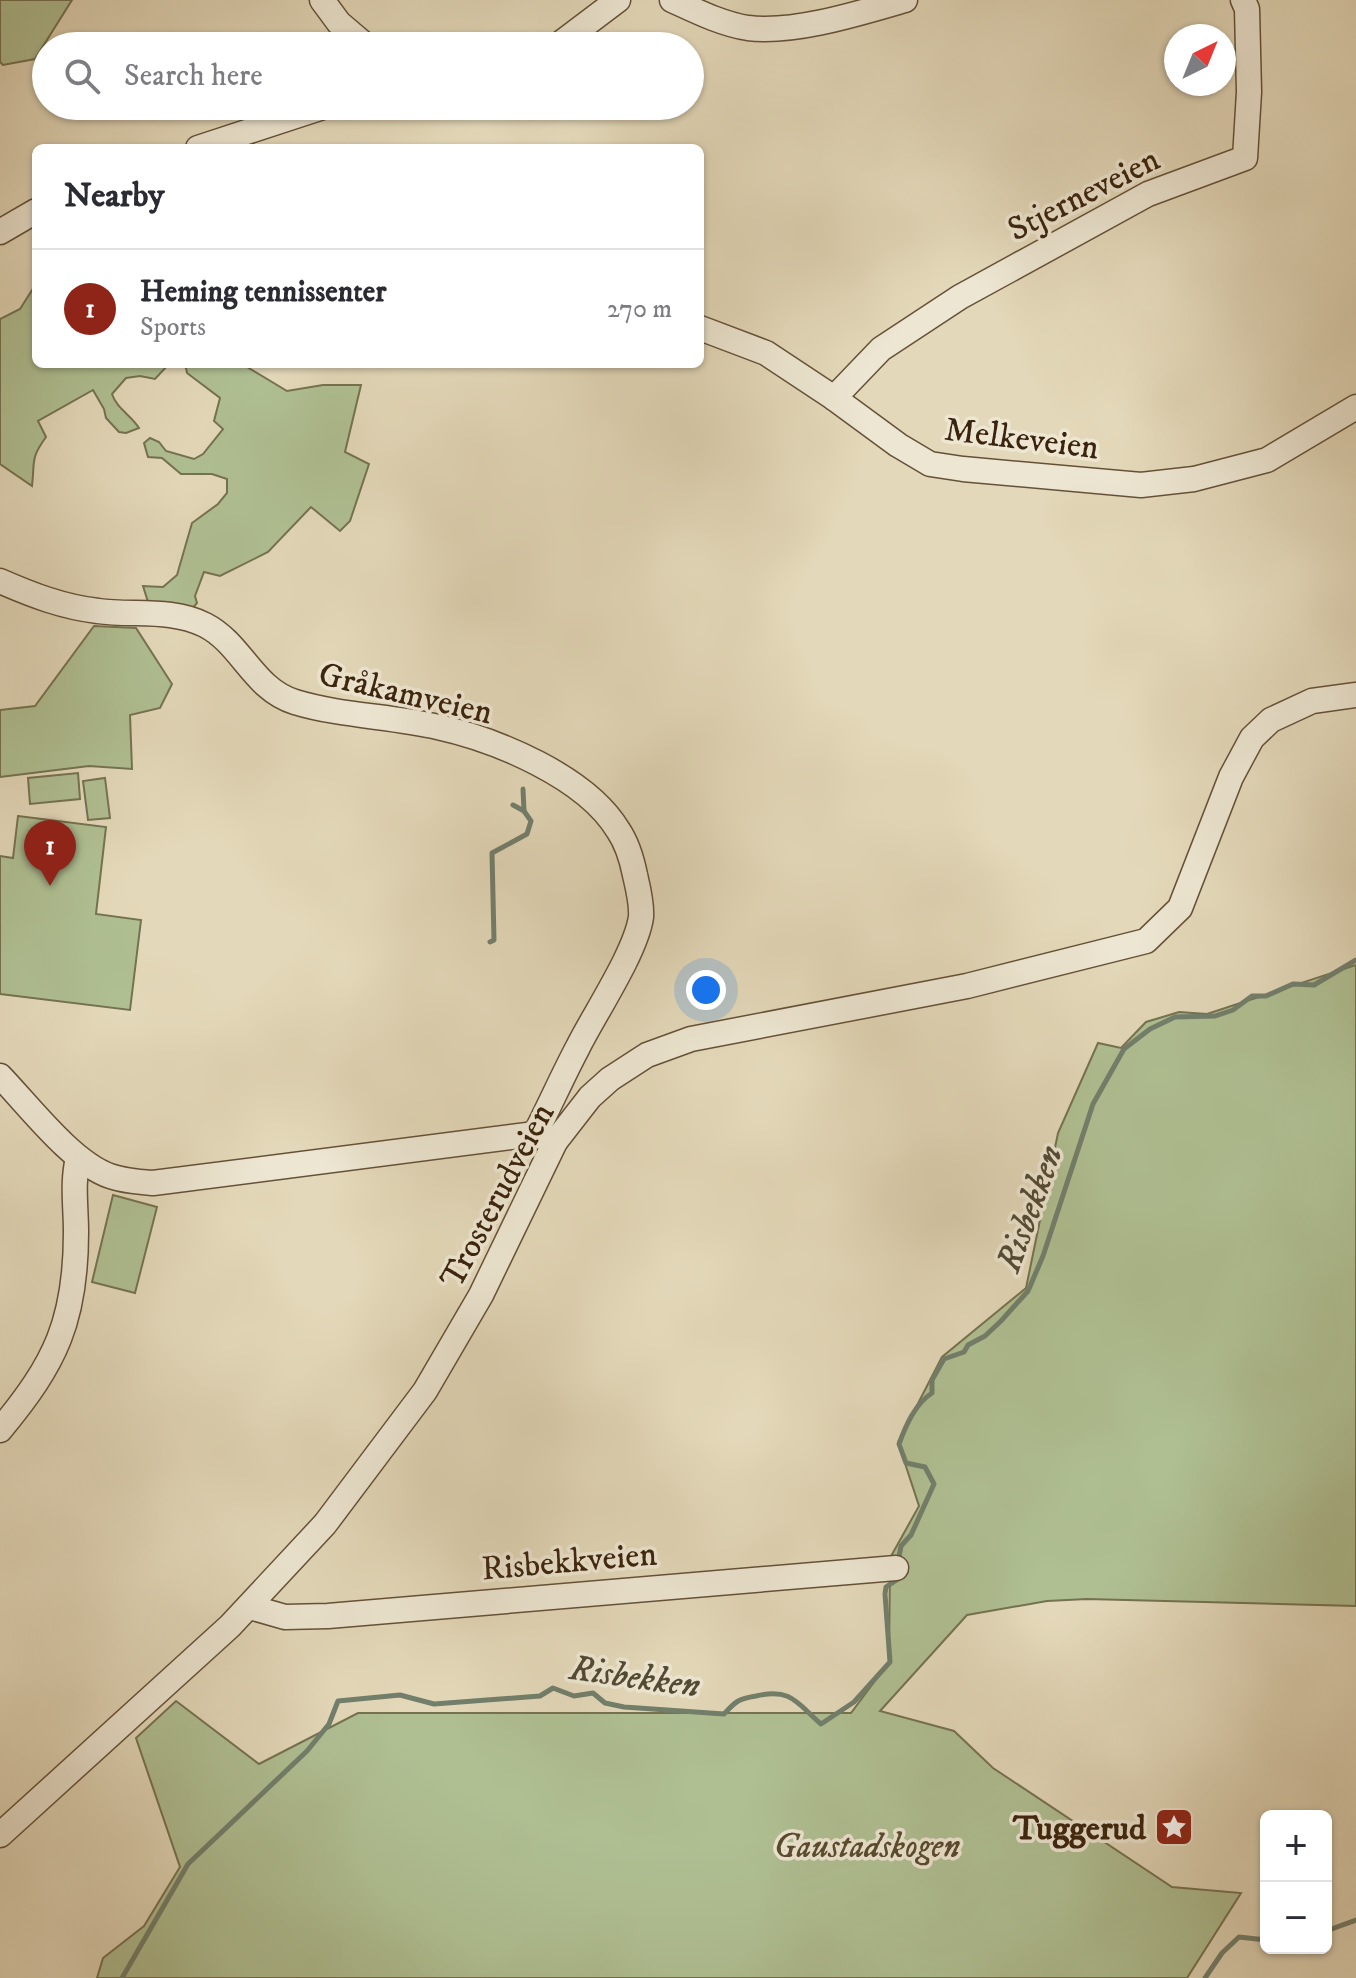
<!DOCTYPE html>
<meta charset="utf-8">
<style>
:root{--surface:#fff;--page:#f7f7f7;--text:#2b2b33;--muted:#7c7c81;--line:#e1e1e2;--accent:#8f2418}
body{margin:0;font-family:"IM FELL DW Pica",serif;background:var(--page);color:var(--text)}
.controls{position:absolute;right:24px;bottom:24px;display:grid;overflow:hidden;border-radius:12px;box-shadow:0 2px 6px #0004}
.controls button{width:72px;height:72px;display:grid;place-items:center;padding:0;border:0;border-bottom:2px solid var(--line);background:var(--surface);color:var(--text);font:40px sans-serif}
.compass{position:absolute;left:1164px;top:24px;width:72px;height:72px;border-radius:50%;background:var(--surface);box-shadow:0 2px 6px #0004;rotate:43deg}
.you{position:absolute;left:706px;top:990px;width:28px;height:28px;margin:-20px;border:6px solid #fff;border-radius:50%;background:#1a73e8;box-shadow:0 0 0 12px #1a73e833}
.badge{display:grid;place-items:center;width:52px;height:52px;border-radius:50%;background:var(--accent);color:#fff;font-size:26px;font-weight:700}
.pin{position:absolute;translate:-50% -66px;filter:drop-shadow(0 2px 4px #0008)}
.pin::after{content:'';position:absolute;top:42px;width:28px;height:24px;background:inherit;clip-path:polygon(0 0,100% 0,50% 100%)}
.list{margin:0;padding:0;list-style:none}
h2{display:flex;justify-content:space-between;align-items:center;height:104px;margin:0;padding:0 32px;font-size:34px}
h2 small{font-size:26px;font-weight:400;color:var(--muted)}
.list li{display:grid;grid-template-columns:52px 1fr auto;gap:24px;align-items:center;box-sizing:border-box;height:120px;padding:0 32px;border-top:2px solid var(--line)}
.list b{display:block;font-size:30px;white-space:nowrap}
.list p{margin:0;font-size:26px;white-space:nowrap;color:var(--muted)}
.list em{font-size:26px;font-style:normal;color:var(--muted)}
.icon{flex:none;width:44px;height:44px;fill:none;stroke:currentColor;stroke-width:2;stroke-linecap:round;stroke-linejoin:round}
.map{position:relative;flex:none;width:1356px;height:1978px;overflow:hidden}
.search{position:absolute;background:var(--surface);box-shadow:0 2px 6px #0004;left:32px;top:32px;width:672px;height:88px;display:flex;align-items:center;gap:20px;box-sizing:border-box;padding:0 28px;border-radius:44px;color:var(--muted);font-size:30px}
.panel{position:absolute;background:var(--surface);box-shadow:0 2px 6px #0004;left:32px;top:144px;width:672px;height:224px;border-radius:12px}
.map>svg:first-child{display:block}
</style>
<div class="map">
<svg width="1356" height="1978" viewBox="0 0 1356 1978">
<rect width="100%" height="100%" fill="#e3d8b9"/>
<filter id="stains"><feTurbulence type="fractalNoise" baseFrequency=".0025" numOctaves="4"/><feColorMatrix values="0 0 0 0 .2 0 0 0 0 .09 0 0 0 0 .02 0 0 0 .5 -.17"/></filter>
<radialGradient id="worn" r=".72"><stop offset=".6" stop-color="#630" stop-opacity="0"/><stop offset="1" stop-color="#630" stop-opacity=".3"/></radialGradient>
<!-- green -->
<g fill="#afbf92" stroke="#757250" stroke-width="2">
<path d="M0 0H72L35 59 3 65 0 62Z"/>
<path d="M36 284V364H169L155 379 140 376 126 378 112 394C117 409 130 414 139 428L126 433 119 432 106 418 104 409 93 390 38 421 46 437C30 459 35 461 32 486L0 464V319L20 309Z"/>
<path d="M181 364H242L287 391 323 385H361L345 452 369 464 350 521 340 531 311 507 268 552 220 576 204 572 195 596 197 603 192 609 149 605 143 586 163 587 177 575 192 523 218 504 227 493V479L212 474H181L162 458 148 457 144 443 150 438 159 442 166 451 194 459 203 454 223 429 214 421 220 398 187 373 186 368Z"/>
<path d="M94 626 136 628 172 684 160 708 130 715 132 769 89 766 0 777V710L35 706Z"/>
<path d="M78 773 80 799 30 804 28 778Z"/>
<path d="M105 778 110 818 88 820 83 781Z"/>
<path d="M18 816 106 827 96 914 141 920 130 1010 0 994V856L13 858Z"/>
<path d="M1356 965V1606L1087 1599 1047 1601 967 1615 880 1711 954 1731 993 1768 1172 1887 1241 1893 1187 1978H97L103 1958 144 1926 180 1867 136 1738 176 1701 259 1764 358 1713H851L889 1662 890 1558 919 1506 898 1442 942 1357 1026 1288 1058 1133 1098 1043 1121 1048 1146 1022 1179 1012 1207 1014Z"/>
<path d="M113 1195 157 1207 135 1293 92 1282Z"/>
</g>
<g fill="none" stroke-linecap="round" stroke-linejoin="round">
<!-- stream -->
<g stroke="#727f6c" stroke-width="5">
<path d="M513 805 524 811"/>
<path d="M490 942 494 940 492 853 527 834 531 821 524 811 523 789"/>
<path d="M898 1562 901 1546 911 1535 934 1484 925 1467 906 1463 899 1444C906 1425 915 1404 932 1393V1380L944 1359 964 1352 968 1345 985 1336 1001 1321 1028 1291 1043 1256 1093 1104 1124 1049 1150 1029 1175 1017 1215 1016 1233 1010 1252 996H1266L1293 984 1314 985 1356 960"/>
<path d="M1326 1931 1356 1920"/>
<path d="M122 1978 188 1864 307 1751 329 1724 338 1701 400 1695 434 1704 540 1696 553 1688 574 1696 593 1693 605 1703 624 1707 724 1714C736 1701 738 1699 756 1696 791 1688 796 1702 821 1724L854 1702 890 1662 885 1594 886 1587 898 1579V1576"/>
<path d="M1205 1978 1222 1953 1239 1937 1266 1940"/>
</g>
<!-- minor casing -->
<g stroke="#655138" stroke-width="27">
<g id="minor">
<path d="M322 0 339 23 366 46"/>
<path d="M672 0C696 11 722 24 748 28 794 34 860 13 905 0"/>
<path d="M557 46 618 0"/>
<path d="M198 148 326 106"/>
<path d="M0 232 36 211"/>
<path d="M700 328 766 353 834 398 898 445 930 464 963 469 1141 485 1194 479 1267 460 1356 407"/>
<path d="M834 398 881 349 960 297 1148 194 1245 158 1249 92 1247 9 1243 0"/>
<path d="M0 581C32 595 63 607 98 611 133 616 171 608 205 625 242 644 253 689 295 702 341 716 391 716 438 727 497 740 586 777 618 830 627 843 632 860 635 875 638 888 642 903 641 917 636 952 595 1013 578 1047 563 1075 550 1105 535 1134L555 1142"/>
<path d="M0 1076C29 1106 72 1163 110 1176 124 1181 139 1182 153 1183L535 1134"/>
<path d="M0 1430C56 1363 76 1320 76 1232 76 1207 72 1183 78 1158"/>
<path d="M250 1607 285 1617 328 1616 896 1568"/>
<path d="M0 1835 230 1626 325 1524 425 1391 481 1295 555 1142 590 1097 610 1079 647 1055 691 1039 967 986 1146 941 1180 908 1231 777 1252 738 1271 720 1312 701 1356 695"/>
</g>
</g>
<!-- minor -->
<use href="#minor" stroke="#ede6d2" stroke-width="24"/>
</g>
<!-- icons -->
<defs>
<g id="sight-square" transform="scale(2)"><rect x="-9" y="-9" width="18" height="18" rx="4" fill="#8f2418" stroke="#ede6d2"/><path d="M0-6L1.8-2.2L6-1.7L2.9 1.2L3.7 5.4L0 3.3L-3.7 5.4L-2.9 1.2L-6-1.7L-1.8-2.2Z" fill="#fff"/></g>
</defs>
<g fill-rule="evenodd">
<use href="#sight-square" x="1174" y="1827"/>
</g>
<g text-anchor="middle" stroke-width="7" stroke-linejoin="round" paint-order="stroke">
<!-- street labels -->
<g font-size="34" fill="#3b240d" stroke="#ede6d2">
<text transform="translate(1083 193) rotate(-27)" y="12">Stjerneveien</text>
<text transform="translate(1022 437) rotate(7)" y="12">Melkeveien</text>
<text transform="translate(406 692) rotate(13)" y="12">Gråkamveien</text>
<text transform="translate(496 1195) rotate(-62)" y="12">Trosterudveien</text>
<text transform="translate(569 1560) rotate(-5)" y="12">Risbekkveien</text>
</g>
<!-- poi labels -->
<g font-size="34" font-weight="bold" fill="#3b240d" stroke="#ede6d2" text-anchor="end">
<text x="1146" y="1839">Tuggerud</text>
</g>
<!-- park labels -->
<g font-size="34" font-style="italic" fill="#584b2e" stroke="#ede6d2">
<text x="867" y="1857">Gaustadskogen</text>
</g>
<!-- water labels -->
<g font-size="36" font-style="italic" fill="#524a34" stroke="#ede6d2">
<text transform="translate(1028 1208) rotate(-70)" y="13">Risbekken</text>
<text transform="translate(635 1675) rotate(8)" y="13">Risbekken</text>
</g>
</g>
<rect width="100%" height="100%" filter="url(#stains)"/>
<rect width="100%" height="100%" fill="url(#worn)"/>
</svg>
<div class="controls">
<button>+</button>
<button>−</button>
</div>
<svg class="compass" viewBox="-18 -18 36 36"><path d="M0-13l5 13h-10z" fill="#e53935"/><path d="M0 13l5-13h-10z" fill="#7c7c81"/></svg>
<div class="you"></div>
<div class="pin badge" style="left:50px;top:886px">1</div>
<div class="search"><svg class="icon" aria-label="search" viewBox="0 0 24 24"><circle cx="10" cy="10" r="6"/><path d="M15 15l6 6"/></svg>Search here</div>
<section class="panel">
<h2>Nearby<small></small></h2>
<ul class="list">
<li><span class="badge">1</span><div><b>Heming tennissenter</b><p>Sports</p></div><em>270 m</em></li>
</ul>
</section>
</div>
